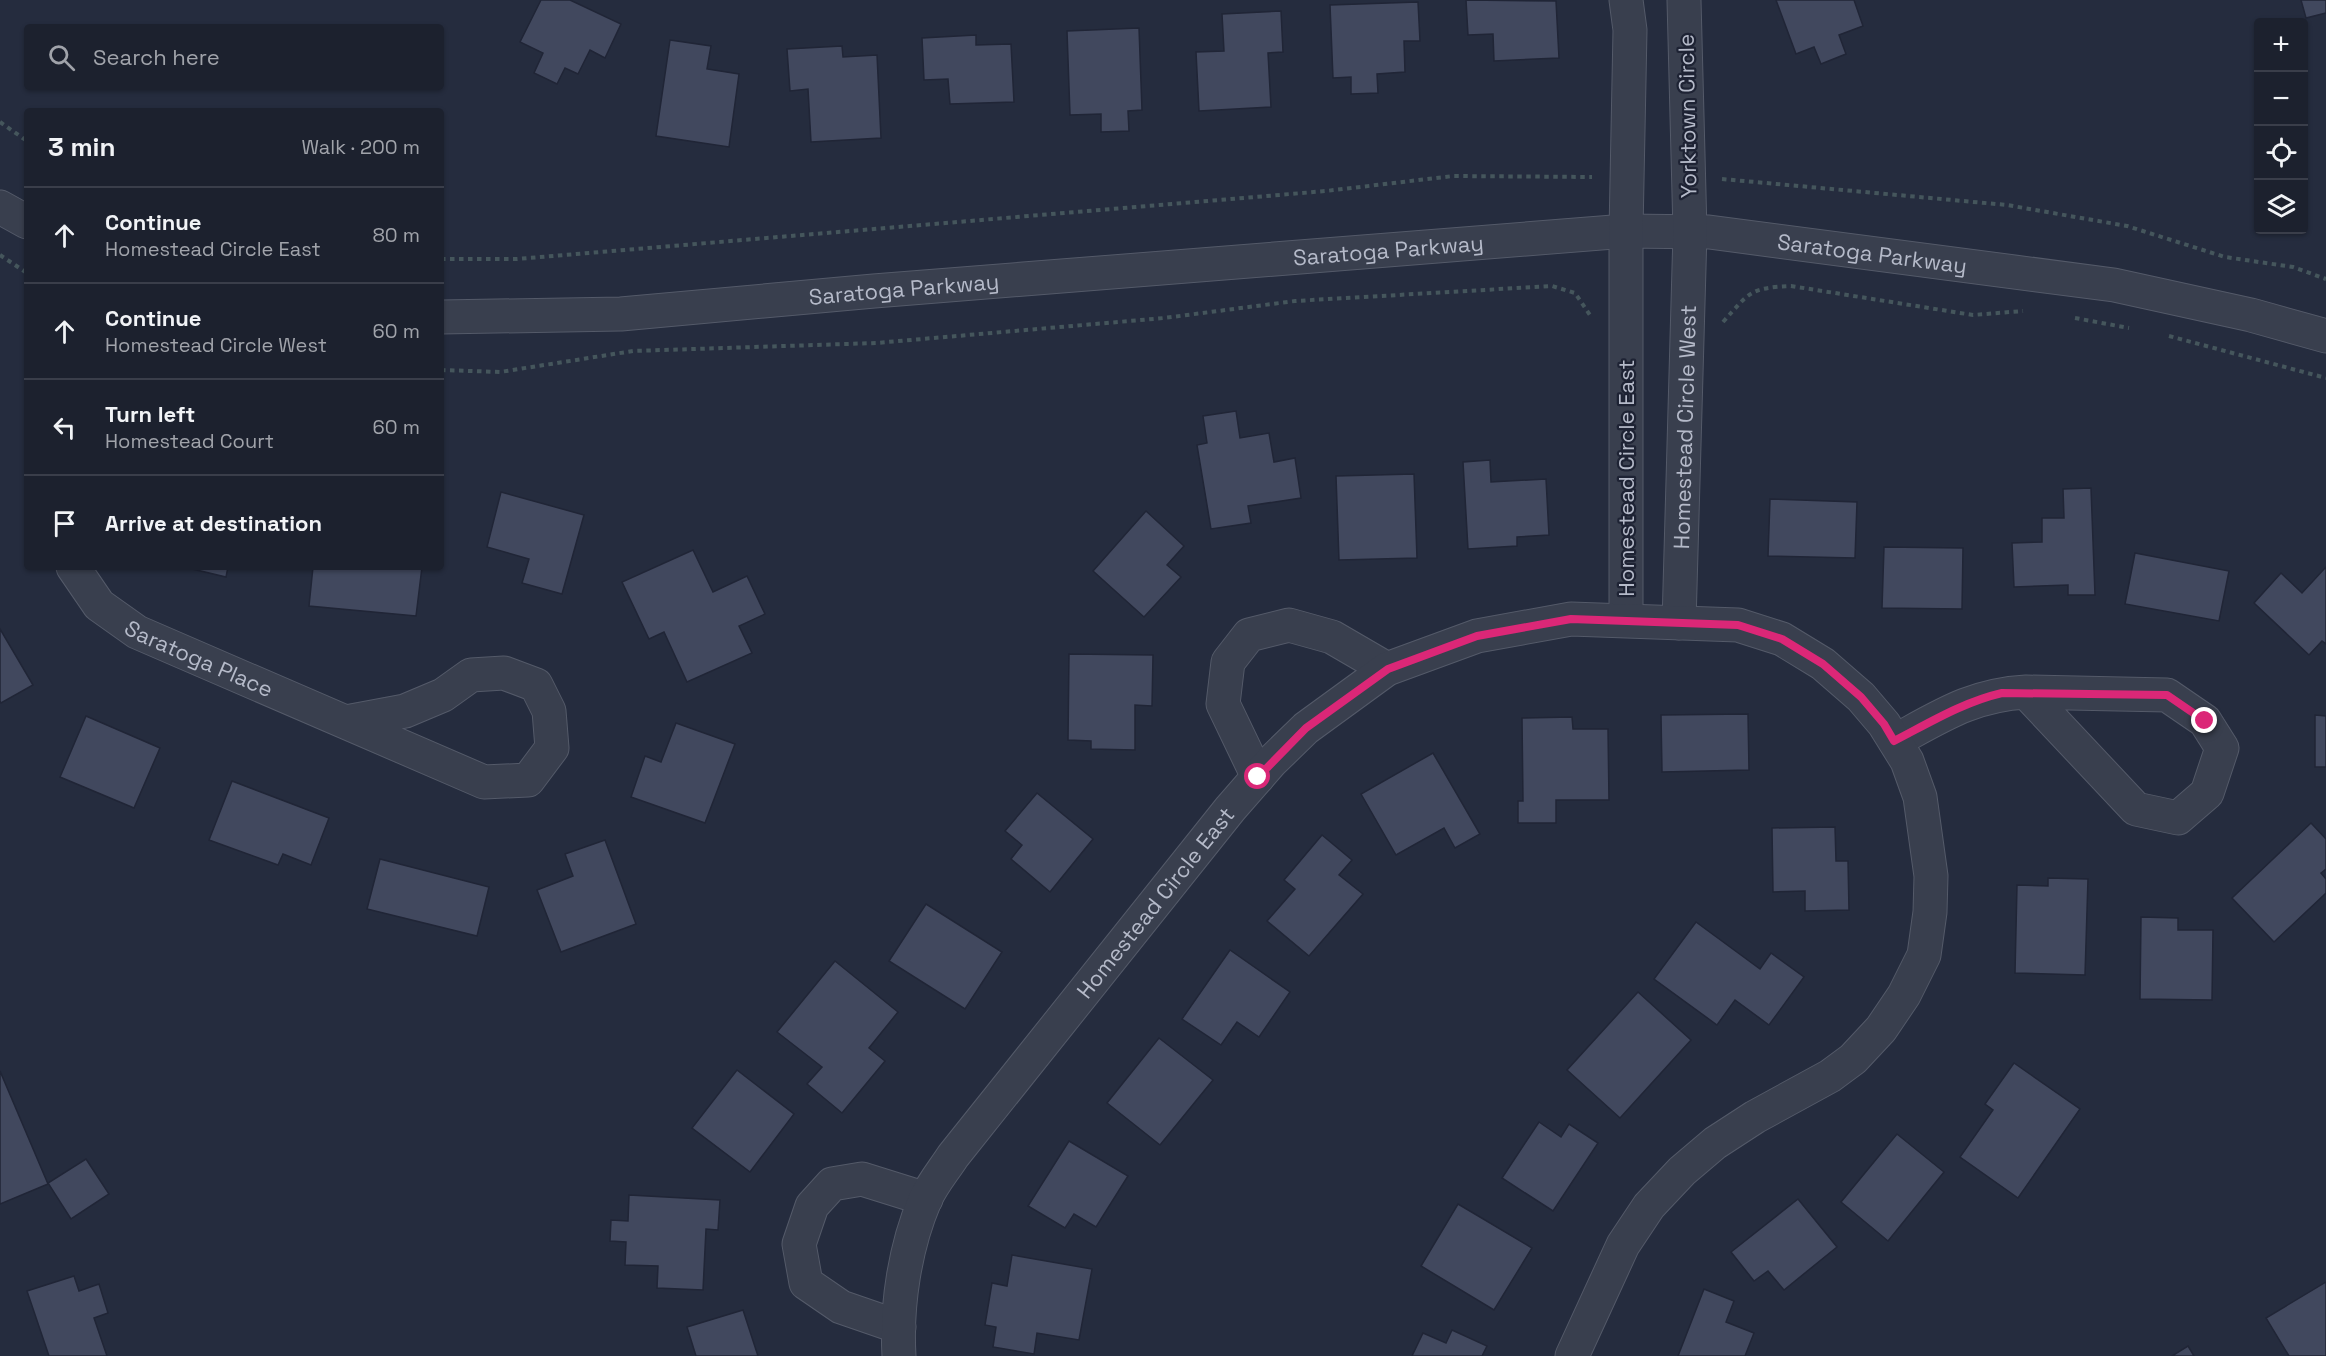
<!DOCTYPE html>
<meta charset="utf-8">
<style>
:root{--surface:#1c212e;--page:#252936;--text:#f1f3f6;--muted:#a0a3aa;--line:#3a3e4a}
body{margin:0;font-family:"Space Grotesk",sans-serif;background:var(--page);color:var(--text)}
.controls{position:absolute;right:18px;top:18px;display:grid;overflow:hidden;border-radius:6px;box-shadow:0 2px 4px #0004}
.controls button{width:54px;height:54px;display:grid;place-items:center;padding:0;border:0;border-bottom:2px solid var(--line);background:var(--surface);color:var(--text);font:30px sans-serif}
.stop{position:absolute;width:18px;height:18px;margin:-14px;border:4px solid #db2777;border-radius:50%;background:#fff}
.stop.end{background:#db2777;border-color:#fff;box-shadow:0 2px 6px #0008}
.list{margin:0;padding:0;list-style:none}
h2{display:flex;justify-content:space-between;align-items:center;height:78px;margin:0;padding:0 24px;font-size:26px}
h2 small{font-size:20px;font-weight:400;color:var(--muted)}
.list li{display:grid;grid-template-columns:39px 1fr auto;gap:18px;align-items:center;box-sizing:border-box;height:96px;padding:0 24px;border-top:2px solid var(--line)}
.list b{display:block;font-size:22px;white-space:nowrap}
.list p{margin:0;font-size:20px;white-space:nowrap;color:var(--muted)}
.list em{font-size:20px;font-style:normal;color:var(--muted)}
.icon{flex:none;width:33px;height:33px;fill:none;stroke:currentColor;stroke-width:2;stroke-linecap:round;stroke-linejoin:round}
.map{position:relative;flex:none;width:2326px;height:1356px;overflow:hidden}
.search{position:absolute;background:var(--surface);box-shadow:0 2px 4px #0004;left:24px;top:24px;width:420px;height:66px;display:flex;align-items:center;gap:15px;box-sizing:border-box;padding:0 21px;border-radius:6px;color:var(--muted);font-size:22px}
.panel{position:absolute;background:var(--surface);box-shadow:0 2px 4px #0004;left:24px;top:108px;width:420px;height:462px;border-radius:6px}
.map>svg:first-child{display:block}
</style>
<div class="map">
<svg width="2326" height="1356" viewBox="0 0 2326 1356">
<rect width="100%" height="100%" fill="#252c3e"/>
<!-- building -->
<g fill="#41485e" stroke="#202536" stroke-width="1.5">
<path d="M541 0H570L621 24 605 58 590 50 578 74 565 68 557 84 534 73 543 53 520 42Z"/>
<path d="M1466 0 1556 1 1559 58 1494 61 1493 34 1468 35Z"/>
<path d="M1776 0H1854L1863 26 1839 35 1846 54 1821 64 1814 47 1796 54Z"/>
<path d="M2301 0H2326V13L2306 18Z"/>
<path d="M1418 2 1420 41H1404L1405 72 1377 74 1378 93 1351 94V77L1333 78 1330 5Z"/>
<path d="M1281 11 1283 52 1268 53 1271 107 1199 111 1196 52 1224 51 1222 14Z"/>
<path d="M1139 28 1142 110 1128 111 1129 131 1101 132V114L1070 115 1067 31Z"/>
<path d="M976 35V45L1011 44 1014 102 950 104 948 79 924 80 922 38Z"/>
<path d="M670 40 711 46 707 69 739 74 729 147 656 136Z"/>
<path d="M842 46 843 57 877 55 881 138 811 142 808 89 790 91 787 49Z"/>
<path d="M1236 411 1240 438 1269 433 1274 462 1295 458 1301 498 1248 506 1251 523 1211 529 1197 445 1207 443 1203 416Z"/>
<path d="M1490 460 1491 482 1546 479 1549 535 1517 537V546L1468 549 1463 462Z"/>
<path d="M1414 474 1417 558 1339 560 1336 476Z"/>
<path d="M2091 488 2095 595H2068V585L2014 587 2012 543 2042 542V518H2064L2063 489Z"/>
<path d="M501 492 584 515 562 594 522 583 529 559 487 547Z"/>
<path d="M1770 499 1857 502 1855 558 1768 556Z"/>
<path d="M1146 511 1184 546 1167 565 1181 577 1144 617 1093 571Z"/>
<path d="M1884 547 1963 548 1962 609 1882 608Z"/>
<path d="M693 550 713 592 747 576 765 614 739 626 752 653 687 682 664 632 649 639 622 582Z"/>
<path d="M2135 553 2229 571 2219 621 2125 604Z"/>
<path d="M184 567H228L226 577Z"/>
<path d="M313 567 353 569V567H422L416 616 309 606Z"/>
<path d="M2326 567V644L2322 641 2309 655 2254 603 2281 573 2302 593Z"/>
<path d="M0 629 33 685 1 703 0 701Z"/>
<path d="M1069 654 1153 655 1152 706 1135 705V750L1091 749V741L1068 740Z"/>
<path d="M1748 714 1749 770 1662 772 1661 715Z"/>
<path d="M2315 715 2326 716V767H2315Z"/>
<path d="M86 716 160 748 134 808 60 777Z"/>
<path d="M1572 717 1573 729H1608L1609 800H1556V823H1518V801H1523L1522 718Z"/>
<path d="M676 723 735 744 705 823 631 797 645 756 661 762Z"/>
<path d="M1433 753 1480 834 1455 848 1444 828 1396 855 1361 794Z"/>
<path d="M232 781 329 818 311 865 283 854 278 865 209 840Z"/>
<path d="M1037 793 1093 839 1050 892 1011 859 1022 845 1005 831Z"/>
<path d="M2311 823 2326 839V869L2321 873 2326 879V893L2274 942 2232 898Z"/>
<path d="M1835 827 1836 861H1848L1849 910 1805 911V891L1773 892 1772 828Z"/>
<path d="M1322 835 1352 860 1339 875 1363 894 1309 956 1267 921 1295 889 1284 880Z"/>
<path d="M605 840 636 924 561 952 537 890 573 876 565 854Z"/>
<path d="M380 859 489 887 477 936 367 909Z"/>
<path d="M2048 878 2088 879 2085 975 2015 973 2017 885 2048 886Z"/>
<path d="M926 904 1002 952 965 1009 889 961Z"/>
<path d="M2141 917 2178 918V930H2213L2212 1000 2140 999Z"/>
<path d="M1696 922 1760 969 1771 953 1804 977 1769 1025 1735 1000 1717 1025 1654 979Z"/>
<path d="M1230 950 1290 992 1259 1037 1237 1022 1221 1045 1182 1019Z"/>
<path d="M835 961 898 1012 869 1048 885 1061 842 1113 807 1084 822 1067 777 1032Z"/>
<path d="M1638 992 1691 1040 1620 1118 1567 1070Z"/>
<path d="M1159 1038 1213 1080 1160 1145 1107 1103Z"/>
<path d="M2014 1063 2080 1109 2018 1198 1960 1157 1993 1110 1985 1104Z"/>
<path d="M737 1070 794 1114 750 1172 692 1128Z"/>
<path d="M0 1071 48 1184 0 1204Z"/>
<path d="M1539 1122 1561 1137 1569 1124 1598 1143 1553 1211 1502 1178Z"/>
<path d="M1897 1134 1944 1172 1888 1241 1841 1202Z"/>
<path d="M1069 1141 1128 1176 1096 1227 1074 1214 1065 1228 1028 1206Z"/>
<path d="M86 1159 109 1194 71 1219 48 1183Z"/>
<path d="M629 1195 720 1200 718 1230 706 1229 703 1290 657 1288 658 1266 625 1265 626 1242 610 1241 611 1220 628 1221Z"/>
<path d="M1798 1199 1837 1247 1784 1290 1768 1271 1754 1281 1731 1252Z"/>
<path d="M1458 1204 1532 1248 1494 1310 1421 1266Z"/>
<path d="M1012 1255 1092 1269 1079 1340 1037 1333 1034 1354 993 1347 996 1327 985 1325 992 1283 1007 1286Z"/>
<path d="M74 1276 79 1291 99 1284 108 1313 94 1318 107 1356H49L27 1291Z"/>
<path d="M2326 1282V1356H2289L2266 1318Z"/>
<path d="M1704 1289 1734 1301 1726 1322 1754 1333 1745 1356H1678Z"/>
<path d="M743 1310 758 1356H696L687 1327Z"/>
<path d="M1452 1330 1487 1346 1482 1356H1412L1423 1333 1446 1343Z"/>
<path d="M2188 1346 2194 1356H2172Z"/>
</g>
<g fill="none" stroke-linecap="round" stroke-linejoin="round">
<!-- minor casing -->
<g stroke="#545a69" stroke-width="35">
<g id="minor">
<path d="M0 207 27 222"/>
<path id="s1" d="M441 317 621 314 874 291 1626 231 1709 232 2114 285 2251 315 2326 336"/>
<path id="s2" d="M73 567 99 605 137 632 484 782 528 780 552 748 549 711 536 685 504 673 471 675 443 695 405 711 346 722"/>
<path d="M1626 620V231L1630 30 1626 0"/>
<path id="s3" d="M1679 623 1690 232 1684 0"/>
<path d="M1895 741C1941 716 1972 695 2026 692L2136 809 2178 818 2207 793 2222 748 2205 721 2167 695 2026 692"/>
<path d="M1258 777 1223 704 1228 662 1249 635 1289 625 1332 637 1387 669"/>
<path d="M899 1327 841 1307 806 1283 799 1244 812 1206 832 1184 862 1179 926 1199"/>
<path id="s4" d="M899 1356C896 1305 905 1247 925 1200 932 1184 944 1170 953 1156L1230 809 1271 762 1306 728 1387 669 1477 636 1571 619 1738 625 1782 639 1823 664 1861 697 1884 724 1907 761 1920 797 1931 876 1930 912 1924 955 1904 995 1881 1029 1853 1059 1830 1076 1755 1117 1715 1143 1682 1171 1649 1206 1623 1245 1572 1356"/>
</g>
</g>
<!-- path -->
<g stroke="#45565c" stroke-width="4" stroke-dasharray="4.5 4.5" stroke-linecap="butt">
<path d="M0 122 27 141"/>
<path d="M1722 179 2007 205 2127 226 2225 257 2293 267 2326 279"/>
<path d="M0 255 27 273"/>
<path d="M441 259H517L1326 191 1453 176 1592 177"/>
<path d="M2075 318 2129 328"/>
<path d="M1723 322C1750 292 1749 288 1791 286L1973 315 2023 311"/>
<path d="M2169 336 2326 378"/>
<path d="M441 370 500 372 633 351 876 343 1164 318 1295 301 1552 286 1575 293 1590 315"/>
</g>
<!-- minor -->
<use href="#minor" stroke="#393f4e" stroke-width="33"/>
</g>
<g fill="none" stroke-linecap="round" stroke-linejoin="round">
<!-- route -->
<path stroke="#db2777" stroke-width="8" d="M1258 777 1306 728 1388 669 1477 636 1571 619 1738 625 1782 639 1823 664 1861 697 1884 724 1894 741C1929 723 1963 702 2002 693L2167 695 2205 721"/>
</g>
<g text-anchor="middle" stroke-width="4.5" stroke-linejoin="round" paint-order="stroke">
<!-- street labels -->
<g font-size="22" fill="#b5bac9" stroke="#1e2334">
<text transform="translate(1687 116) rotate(-91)" y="8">Yorktown Circle</text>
<text dy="8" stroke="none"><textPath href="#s1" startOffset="950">Saratoga Parkway</textPath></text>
<text dy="8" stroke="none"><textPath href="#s1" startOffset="1436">Saratoga Parkway</textPath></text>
<text dy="8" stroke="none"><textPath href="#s1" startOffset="464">Saratoga Parkway</textPath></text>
<text dy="8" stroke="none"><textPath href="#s3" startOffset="196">Homestead Circle West</textPath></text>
<text transform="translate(1626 478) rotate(-90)" y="8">Homestead Circle East</text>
<text dy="8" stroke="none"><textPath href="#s2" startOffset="160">Saratoga Place</textPath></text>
<text dy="8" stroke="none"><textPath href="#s4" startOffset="536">Homestead Circle East</textPath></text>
</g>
</g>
</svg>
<div class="controls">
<button>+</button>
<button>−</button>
<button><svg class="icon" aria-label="locate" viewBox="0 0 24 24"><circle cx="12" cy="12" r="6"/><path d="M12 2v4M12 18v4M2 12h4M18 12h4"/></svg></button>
<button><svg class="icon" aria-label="layers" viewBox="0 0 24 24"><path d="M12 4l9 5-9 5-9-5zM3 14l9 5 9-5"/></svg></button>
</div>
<div class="stop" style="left:1258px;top:777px"></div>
<div class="stop end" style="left:2205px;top:721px"></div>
<div class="search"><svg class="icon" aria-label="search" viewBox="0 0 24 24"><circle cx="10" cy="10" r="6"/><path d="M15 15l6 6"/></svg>Search here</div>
<section class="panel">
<h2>3 min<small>Walk · 200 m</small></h2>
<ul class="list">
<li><svg class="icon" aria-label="ahead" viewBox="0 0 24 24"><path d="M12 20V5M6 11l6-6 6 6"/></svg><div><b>Continue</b><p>Homestead Circle East</p></div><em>80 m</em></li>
<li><svg class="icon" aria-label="ahead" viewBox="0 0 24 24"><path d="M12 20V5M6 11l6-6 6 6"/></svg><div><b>Continue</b><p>Homestead Circle West</p></div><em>60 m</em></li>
<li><svg class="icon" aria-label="left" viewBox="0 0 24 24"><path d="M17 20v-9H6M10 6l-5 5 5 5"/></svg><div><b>Turn left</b><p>Homestead Court</p></div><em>60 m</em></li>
<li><svg class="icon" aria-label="arrive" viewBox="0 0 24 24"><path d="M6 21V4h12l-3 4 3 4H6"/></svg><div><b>Arrive at destination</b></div></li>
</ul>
</section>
</div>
